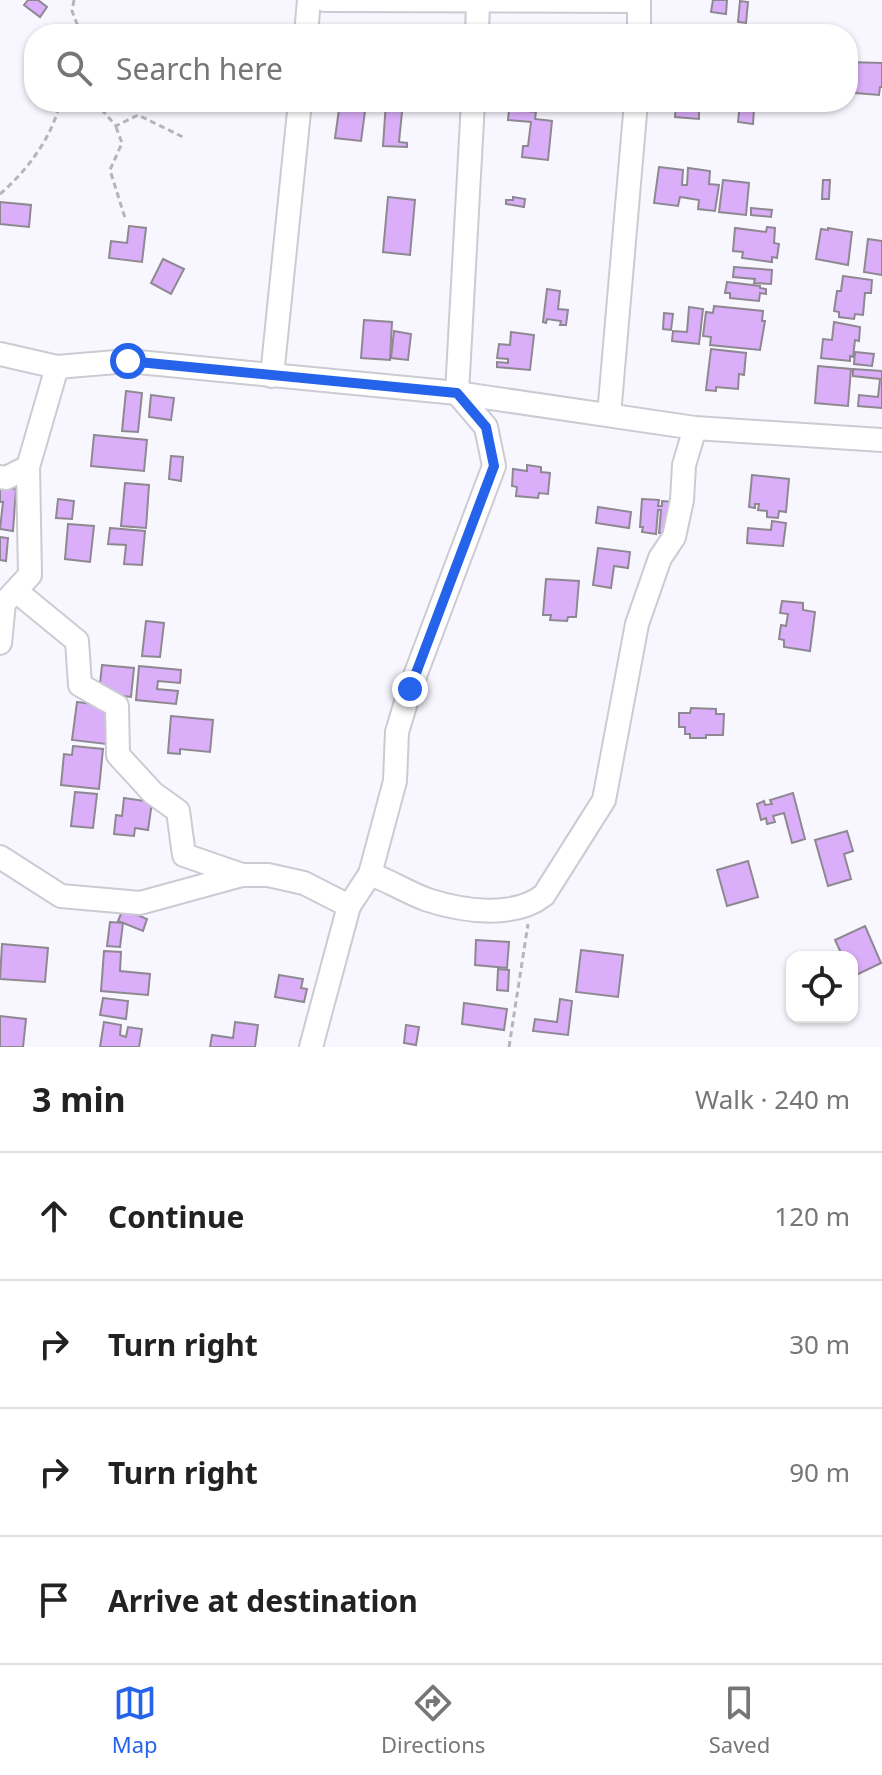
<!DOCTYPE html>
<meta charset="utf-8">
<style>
:root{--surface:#fff;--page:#f2f2f2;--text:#222;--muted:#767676;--line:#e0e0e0;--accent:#2563eb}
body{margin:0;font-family:"Noto Sans",sans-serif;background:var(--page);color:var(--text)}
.controls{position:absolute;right:24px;bottom:24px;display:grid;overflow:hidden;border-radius:16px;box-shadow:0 2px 6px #0004}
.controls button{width:72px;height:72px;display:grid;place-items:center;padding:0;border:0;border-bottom:2px solid var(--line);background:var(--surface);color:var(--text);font:40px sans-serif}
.stop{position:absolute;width:24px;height:24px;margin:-18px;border:6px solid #2563eb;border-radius:50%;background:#fff}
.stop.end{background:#2563eb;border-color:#fff;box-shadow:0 2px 8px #0008}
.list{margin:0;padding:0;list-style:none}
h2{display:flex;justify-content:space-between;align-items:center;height:104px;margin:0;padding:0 32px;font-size:34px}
h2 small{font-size:26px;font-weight:400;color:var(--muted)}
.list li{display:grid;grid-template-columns:52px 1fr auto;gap:24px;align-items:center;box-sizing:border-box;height:128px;padding:0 32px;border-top:2px solid var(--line)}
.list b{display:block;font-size:30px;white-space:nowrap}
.list em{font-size:26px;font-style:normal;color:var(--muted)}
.icon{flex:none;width:44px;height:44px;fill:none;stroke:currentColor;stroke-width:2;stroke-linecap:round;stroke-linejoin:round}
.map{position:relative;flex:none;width:882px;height:1047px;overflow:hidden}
.search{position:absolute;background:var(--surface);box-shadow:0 2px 6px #0004;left:24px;right:24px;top:24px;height:88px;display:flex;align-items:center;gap:20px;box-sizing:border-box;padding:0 28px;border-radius:32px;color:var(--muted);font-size:30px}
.sheet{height:616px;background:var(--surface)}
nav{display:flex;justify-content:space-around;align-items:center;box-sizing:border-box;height:112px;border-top:2px solid var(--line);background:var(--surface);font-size:22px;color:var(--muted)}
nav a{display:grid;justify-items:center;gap:4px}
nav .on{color:var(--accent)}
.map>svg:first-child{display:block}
</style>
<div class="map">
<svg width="882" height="1047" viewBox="0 0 882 1047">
<rect width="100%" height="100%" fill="#f8f6fe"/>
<!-- building -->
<g fill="#daaef9" stroke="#8e8991" stroke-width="2">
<path d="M28 0H38L47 7 40 17 24 5Z"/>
<path d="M713 0H727L726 14 711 12Z"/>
<path d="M740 1 748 2 746 23 738 22Z"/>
<path d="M848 62 882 63V87H880L879 95 855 93V83L848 82Z"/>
<path d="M340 102 366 104 361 141 335 138Z"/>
<path d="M386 102H403L399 142 407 143V147L383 146Z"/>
<path d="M676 102H705L704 111H699V119L675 117Z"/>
<path d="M740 102H774L773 111 754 109 753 124 738 122Z"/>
<path d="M509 109 536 112 535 119 552 121 548 160 522 157 523 146H528L531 122 508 120Z"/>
<path d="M659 167 683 170 682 185H687L688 168 710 171 709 184 719 185 715 211 698 209 699 200 680 197 678 206 654 203Z"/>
<path d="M723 180 749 183 746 215 719 212Z"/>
<path d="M823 180H830L829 199H822Z"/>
<path d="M388 197 415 200 410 255 383 252Z"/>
<path d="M513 197 525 199 524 207 506 204V200H513Z"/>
<path d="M0 202 31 205 29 227 0 224Z"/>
<path d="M751 208 772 210 771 217 751 215Z"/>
<path d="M129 226 146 228 142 262 109 258 111 241 127 243Z"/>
<path d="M767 227 775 228 774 243 779 244 777 258 772 257V262L742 258 743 252 733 251 735 228 766 232Z"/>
<path d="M828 228 852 232 848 265 816 259 821 229 828 230Z"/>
<path d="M868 239 882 241V275L864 272Z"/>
<path d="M163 259 184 269 171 294 151 283Z"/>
<path d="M734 267 772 270 771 284 754 283 755 279 733 277Z"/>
<path d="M843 276 872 280 871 293H865L863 315 855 314 854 319 839 317V312L834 311 837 291H841Z"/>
<path d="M727 282 760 286V288L766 289V294L760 293 759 301 730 298V293H725Z"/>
<path d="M547 289 560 291 558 309 568 310 566 325H560L561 321 547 319 546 323 543 322Z"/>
<path d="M714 306 763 311 762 321H765L760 350 710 345 711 337 703 336 706 312 713 313Z"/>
<path d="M689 307 703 309 699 344 672 341 673 331 687 332Z"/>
<path d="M664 313 673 314 671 330 663 329Z"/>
<path d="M364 320 392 322 390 360 361 358Z"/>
<path d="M834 322 860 327 859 341 855 340 853 357 850 356V361L821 358 823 339 832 340Z"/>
<path d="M394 331 411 334 408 360 391 358Z"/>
<path d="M511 332 534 335 530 370 497 367V362L508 363V359L497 358 499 344 510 345Z"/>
<path d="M711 349 746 353 744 375 739 374 738 389 716 387V391L706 390Z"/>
<path d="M855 352 874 354 872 366 854 364Z"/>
<path d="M818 366 851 369 848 406 815 403Z"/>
<path d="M853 369 882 371V408L858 406 859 395 878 397 880 379 853 376Z"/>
<path d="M126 391 142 393 138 432 122 431Z"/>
<path d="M151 395 174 398 171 420 149 417Z"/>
<path d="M94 435 147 440 144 471 91 466Z"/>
<path d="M171 456 183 457 181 481 169 479Z"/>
<path d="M527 465 541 467V472L550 473 548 494 539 493 538 498 516 496 517 487 512 486 513 469 527 471Z"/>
<path d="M752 475 789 479 786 512 779 511 778 518 767 517V511L758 510 759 504H755V508L749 507Z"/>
<path d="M125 483 149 485 146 528 121 526Z"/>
<path d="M0 487 16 489 13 531 0 529 3 502H0Z"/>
<path d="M58 499 74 501 72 519 56 518Z"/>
<path d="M642 499 659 500 658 506H662V501L673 502 670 535 659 533 661 510H658L656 534 642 532 643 527H640Z"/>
<path d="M598 507 631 512 629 528 596 523Z"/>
<path d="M772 521 786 523 783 546 747 543 748 528 771 530Z"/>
<path d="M68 524 94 526 90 562 65 559Z"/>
<path d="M110 528 145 531 142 565 124 564 126 545 108 544Z"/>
<path d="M0 537 8 538 6 561 0 560Z"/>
<path d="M598 548 630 552 628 568 614 566 611 588 593 585Z"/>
<path d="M546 579 579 581 576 617H568L567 621 550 620 551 615H543Z"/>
<path d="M782 601 803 603V610L815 612 810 651 784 647V640L779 639 781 625 786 626 788 614 780 613Z"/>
<path d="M146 621 164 623 160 657 142 656Z"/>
<path d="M102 665 134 668 131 697 99 693Z"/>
<path d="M139 666 181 670 180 683 158 681 157 689 178 691 176 704 136 700Z"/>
<path d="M77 702 110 706 111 739H106V744L72 740Z"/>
<path d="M691 708 716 709V714H724L723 735H706V738H690V734H685V727H679V713H690Z"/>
<path d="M171 716 213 720 210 752 180 749V754L168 753Z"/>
<path d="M73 746 103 749 99 789 61 785 64 754 72 755Z"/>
<path d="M75 792 97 794 93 828 71 826Z"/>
<path d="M793 793 805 839 792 843 784 813 773 816 775 822 767 824 766 818 761 820 757 804 764 801 765 805 772 804 770 800Z"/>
<path d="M124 798 152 802 148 830 135 828 134 836 114 834 116 815 122 816Z"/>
<path d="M847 831 853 851 844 854 851 879 828 886 815 840Z"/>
<path d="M748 861 758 897 727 906 717 870Z"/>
<path d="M123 909 147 919 143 931 118 921Z"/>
<path d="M110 922 123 923 120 947 107 946Z"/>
<path d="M865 926 881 963 852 977V957H843L835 940Z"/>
<path d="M476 940 509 942 507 968 475 965Z"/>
<path d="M2 944 48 948 45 982 0 979Z"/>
<path d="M581 950 623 955 618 997 576 992Z"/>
<path d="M104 951 121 952 120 971 150 974 148 995 101 991Z"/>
<path d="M498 969 509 970 508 991 497 990Z"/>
<path d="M279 975 303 979 301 988 307 989 304 1002 275 997Z"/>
<path d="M103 998 128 1001 126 1019 100 1015Z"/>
<path d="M560 999 572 1001 568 1035 533 1031 535 1019 557 1022Z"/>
<path d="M464 1003 507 1009 504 1030 462 1024Z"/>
<path d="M0 1016 26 1019 23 1047H0Z"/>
<path d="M104 1022 121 1025 120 1035 126 1037 128 1027 142 1029 139 1047H100Z"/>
<path d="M235 1022 258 1025 255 1047H210L212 1035 233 1038Z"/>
<path d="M406 1025 419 1027 416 1045 404 1043Z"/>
</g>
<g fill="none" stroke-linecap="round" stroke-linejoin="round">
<!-- street casing -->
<g stroke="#cccad3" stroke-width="26">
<g id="street">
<path d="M325 0 639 1"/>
<path d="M639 0V34"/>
<path d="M306 34 309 0"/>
<path d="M477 34 478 2"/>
<path d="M0 354 57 367 128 361 457 393 695 428 882 440"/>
<path d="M272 376 300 102"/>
<path d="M609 415 636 102"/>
<path d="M0 477 6 478 28 467"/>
<path d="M16 591 77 641 80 685 117 706 118 755 153 793 178 811 184 855 242 875"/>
<path d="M0 643 4 603 30 575 28 467 57 367"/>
<path d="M0 857 61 896 140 903 242 875H268L304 883 349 906 311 1047"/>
<path d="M370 874 395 781 397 732 410 689 494 466 486 427 457 393 473 102"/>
<path d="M349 906 370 874C390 881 408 893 428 900 462 911 514 919 544 895L604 800 637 624 660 558 674 537 682 500 684 465 695 428"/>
</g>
</g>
<!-- path -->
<g stroke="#b7b5bc" stroke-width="3" stroke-dasharray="6 4" stroke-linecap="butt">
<path d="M74 0 72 11 81 34"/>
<path d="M95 102 116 126 138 115 183 137"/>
<path d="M116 127 122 143 110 170 125 218"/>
<path d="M0 194C27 171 53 136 60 102"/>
<path d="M509 1047 528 924"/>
</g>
<!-- street -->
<use href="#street" stroke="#fff" stroke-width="22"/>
</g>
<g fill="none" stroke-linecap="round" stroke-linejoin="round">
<!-- route -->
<path stroke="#2563eb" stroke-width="10" d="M128 361 457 393 486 427 494 466 410 689"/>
</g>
</svg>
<div class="controls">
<button><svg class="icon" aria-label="locate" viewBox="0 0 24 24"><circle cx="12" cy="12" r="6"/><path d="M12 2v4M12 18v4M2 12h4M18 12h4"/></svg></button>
</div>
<div class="stop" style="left:128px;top:361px"></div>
<div class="stop end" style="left:410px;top:689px"></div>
<div class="search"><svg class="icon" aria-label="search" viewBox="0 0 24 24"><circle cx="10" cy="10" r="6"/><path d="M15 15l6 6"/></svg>Search here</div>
</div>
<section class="sheet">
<h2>3 min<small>Walk · 240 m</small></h2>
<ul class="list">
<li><svg class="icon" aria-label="ahead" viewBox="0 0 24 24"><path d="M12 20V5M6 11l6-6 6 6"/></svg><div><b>Continue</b></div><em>120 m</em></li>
<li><svg class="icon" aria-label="right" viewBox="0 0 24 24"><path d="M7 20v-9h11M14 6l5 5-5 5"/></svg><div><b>Turn right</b></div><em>30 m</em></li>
<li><svg class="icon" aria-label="right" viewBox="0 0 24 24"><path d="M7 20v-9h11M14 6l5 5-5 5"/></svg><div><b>Turn right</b></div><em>90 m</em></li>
<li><svg class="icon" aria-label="arrive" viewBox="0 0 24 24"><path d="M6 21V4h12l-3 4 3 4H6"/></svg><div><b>Arrive at destination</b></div></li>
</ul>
</section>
<nav>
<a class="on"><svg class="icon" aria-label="map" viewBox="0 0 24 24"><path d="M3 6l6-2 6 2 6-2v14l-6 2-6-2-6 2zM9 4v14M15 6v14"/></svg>Map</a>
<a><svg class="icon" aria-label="directions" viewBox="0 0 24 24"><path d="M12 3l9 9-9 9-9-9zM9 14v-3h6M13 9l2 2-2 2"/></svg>Directions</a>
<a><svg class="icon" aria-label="saved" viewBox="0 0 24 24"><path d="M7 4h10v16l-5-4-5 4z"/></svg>Saved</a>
</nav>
